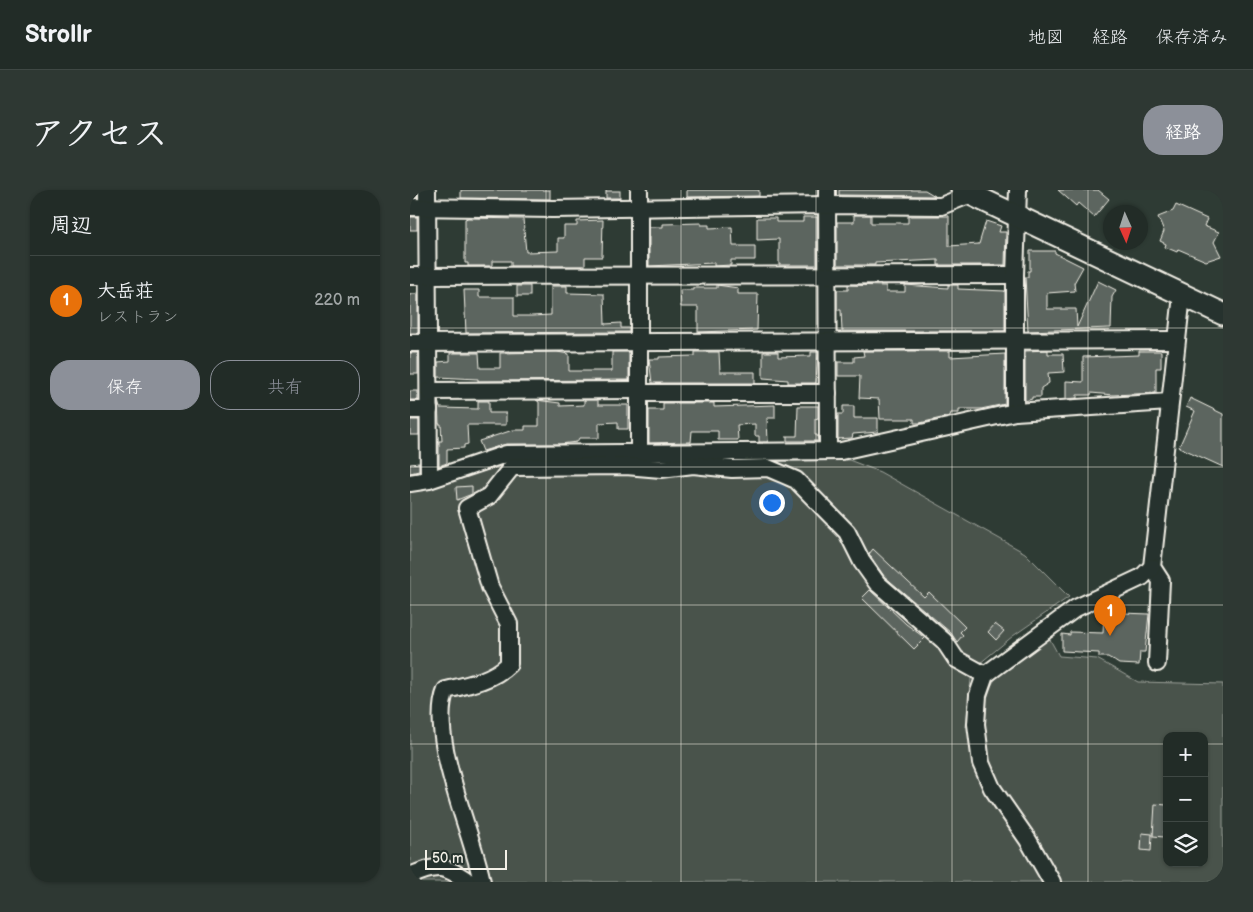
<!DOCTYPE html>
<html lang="ja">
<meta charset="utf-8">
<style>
:root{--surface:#222c27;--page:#2e3833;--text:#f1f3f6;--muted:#a2a7a7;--line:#3f4844;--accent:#8c9099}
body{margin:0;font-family:"Balsamiq Sans","Klee One",sans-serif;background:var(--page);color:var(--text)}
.controls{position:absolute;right:15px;bottom:15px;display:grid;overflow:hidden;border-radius:10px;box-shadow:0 1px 4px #0004}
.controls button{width:45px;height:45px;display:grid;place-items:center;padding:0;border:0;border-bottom:1px solid var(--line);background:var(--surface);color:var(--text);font:25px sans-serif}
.compass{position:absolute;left:693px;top:15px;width:45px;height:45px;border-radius:50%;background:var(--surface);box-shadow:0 1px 4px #0004;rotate:177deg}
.scale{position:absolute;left:15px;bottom:12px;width:82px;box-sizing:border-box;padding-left:5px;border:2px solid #f4f1e8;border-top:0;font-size:14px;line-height:18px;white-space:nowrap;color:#f4f1e8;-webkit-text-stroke:4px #26332d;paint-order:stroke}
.you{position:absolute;left:361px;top:312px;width:18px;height:18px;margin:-12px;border:4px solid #fff;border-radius:50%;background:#1a73e8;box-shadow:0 0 0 8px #1a73e833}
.badge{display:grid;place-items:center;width:32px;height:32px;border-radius:50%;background:var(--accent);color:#fff;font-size:16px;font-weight:700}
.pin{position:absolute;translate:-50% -41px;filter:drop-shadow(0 1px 2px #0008)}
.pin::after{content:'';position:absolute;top:26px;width:18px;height:15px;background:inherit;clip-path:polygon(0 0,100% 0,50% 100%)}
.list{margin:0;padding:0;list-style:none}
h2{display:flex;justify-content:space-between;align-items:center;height:65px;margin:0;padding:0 20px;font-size:21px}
h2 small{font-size:16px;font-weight:400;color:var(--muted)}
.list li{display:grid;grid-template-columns:32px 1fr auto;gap:15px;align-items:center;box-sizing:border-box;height:90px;padding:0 20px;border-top:1px solid var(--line)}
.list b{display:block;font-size:19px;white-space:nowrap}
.list p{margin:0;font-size:16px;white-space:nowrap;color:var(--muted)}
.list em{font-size:16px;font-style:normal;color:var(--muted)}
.actions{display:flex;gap:10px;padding:15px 20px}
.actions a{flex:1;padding:11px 0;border:1px solid var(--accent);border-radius:20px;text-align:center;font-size:18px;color:var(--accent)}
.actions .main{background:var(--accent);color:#fff}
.icon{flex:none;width:28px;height:28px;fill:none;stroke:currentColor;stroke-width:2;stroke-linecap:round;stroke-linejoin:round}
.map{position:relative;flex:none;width:813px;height:692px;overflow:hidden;border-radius:20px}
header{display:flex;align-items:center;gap:30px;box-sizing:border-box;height:70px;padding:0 25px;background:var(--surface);border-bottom:1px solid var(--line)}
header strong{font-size:24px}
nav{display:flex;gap:28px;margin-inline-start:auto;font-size:18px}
.intro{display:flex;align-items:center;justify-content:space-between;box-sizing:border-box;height:120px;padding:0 30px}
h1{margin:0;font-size:35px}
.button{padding:12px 22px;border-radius:20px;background:var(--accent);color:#fff;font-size:18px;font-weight:700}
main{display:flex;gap:30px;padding:0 30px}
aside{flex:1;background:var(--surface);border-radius:20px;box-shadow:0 1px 4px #0004}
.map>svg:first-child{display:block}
</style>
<header>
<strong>Strollr</strong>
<nav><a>地図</a><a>経路</a><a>保存済み</a></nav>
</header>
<div class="intro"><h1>アクセス</h1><a class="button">経路</a></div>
<main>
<aside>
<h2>周辺<small></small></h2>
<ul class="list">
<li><span class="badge" style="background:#e8710a">1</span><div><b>大岳荘</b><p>レストラン</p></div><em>220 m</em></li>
</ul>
<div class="actions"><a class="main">保存</a><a>共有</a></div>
</aside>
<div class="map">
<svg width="813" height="692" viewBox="0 0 813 692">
<rect width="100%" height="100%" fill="#2e3b34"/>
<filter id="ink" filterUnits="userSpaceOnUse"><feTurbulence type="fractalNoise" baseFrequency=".02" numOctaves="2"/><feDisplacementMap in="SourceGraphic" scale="10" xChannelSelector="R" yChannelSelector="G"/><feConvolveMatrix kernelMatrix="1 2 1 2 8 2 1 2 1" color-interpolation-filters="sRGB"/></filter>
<g filter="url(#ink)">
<!-- green -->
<path fill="#48524c" stroke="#9ea29a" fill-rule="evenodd" d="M235 269 338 272 439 270 470 282 615 363 659 407 603 446 569 474 561 489 556 537 584 491 594 478 637 444 649 466 687 469 728 492 813 494V692H0V302L17 299 103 272ZM757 546H794V673H757Z"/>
<!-- building -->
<g fill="#5c655e" stroke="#f4f1e8">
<rect x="0" y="0" width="7" height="7"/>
<path d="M51 0H140V9L51 8Z"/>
<path d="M277 0H349V6L277 7Z"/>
<path d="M429 0H515L525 6 429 5Z"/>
<path d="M648 0H688L699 9 684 27 668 13 666 16Z"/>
<rect x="196" y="1" width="14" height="7"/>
<path d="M766 15 797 29 794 36 809 42 804 52 811 66 796 71 768 59 767 62 755 57 756 54 750 51 754 41 748 27 763 21Z"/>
<path d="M444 25H461V33H498V26H539V56L569 54 576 31 591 36 589 42H596L595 75H528V70L465 73V75H427V32H444Z"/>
<rect x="0" y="27" width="7" height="13"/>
<path d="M393 27H407V75H369V49L347 50V28H366V32H393Z"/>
<path d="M58 28 113 29 116 62 148 61V48H154V36H167V31L193 30 192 67H175V76H101V71H82V76H58V73H55V29Z"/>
<path d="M291 33V35H299V38L322 37 323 56H345V70H321V75L304 76V73L239 76V37H253V34Z"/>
<path d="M620 61H645V63L673 77 664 93 665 101 637 103V119H666L667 137 688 91 706 100 702 107 701 138 618 141 615 87H618V81H620Z"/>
<path d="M307 95 328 98V104H348L347 140 288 142V117H271L270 100H283V98H307Z"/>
<path d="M438 95 476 96V102H495V95L538 98V95H548V99L595 101V141H432L431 120H427V100H438Z"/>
<rect x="107" y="96" width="13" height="10"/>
<path d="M141 96H157V103L194 104 195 134 211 133V138H219V142L56 143 54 100H69V107H104V126H122L141 125Z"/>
<rect x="0" y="104" width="8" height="39"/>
<path d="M638 160V164H653L654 182 638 183 639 193 631 198V207H622V209L615 211V161Z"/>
<path d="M453 161H540V167L595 164V214L571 219H549V223H541L540 226 510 233H504V229H470L469 209 449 208 450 186H428V172H444V167L454 166Z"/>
<path d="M729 161H751V178H746V203L703 205 681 203V205H667V208L656 209V191L673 192V167L729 165Z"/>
<path d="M147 162 159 164V181H202V162H219V190L68 191V189L28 187V172L40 171V163H69L70 178H90V163Z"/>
<path d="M285 162H309L310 182H345V193H242L239 169H249V167L285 166Z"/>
<path d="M353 162H368V167L398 166H401V162H408L406 193H378V190L353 188Z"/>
<rect x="0" y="163" width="8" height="21"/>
<rect x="0" y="201" width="8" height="9"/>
<path d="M780 208 813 224V277L769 257 785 221 776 217Z"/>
<path d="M126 210 150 213V216L174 215V210H188V215H218V239H208V232L189 233V248H169L167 252 150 254H96L73 261 69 251 103 240H115V236H129V212Z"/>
<path d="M28 211 30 218 68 219V211H79V223H96V235H57L58 254 54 255V258L37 259V273L29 276V251H32L31 234H29Z"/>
<path d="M253 213H304V217L365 215V228H357L358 252H349V246H345V234L327 235 328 250H308V241H282L281 252 239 253V220H253Z"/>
<path d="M388 216H408V228L405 229V245H407L408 251H377V246H387Z"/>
<path d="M433 216H444V228H468V242L443 244 442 248 428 249V224H433Z"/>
<rect x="0" y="230" width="9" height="15"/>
<path d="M9 273V281L0 283V274Z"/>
<path d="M62 296V304L47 310 46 297Z"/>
<path d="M463 359 514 407 519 402 555 437 550 442 553 445 547 452 541 443 474 386 459 364Z"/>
<path d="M460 400 496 434 515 448 504 459 452 408Z"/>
<path d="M702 417H713V423L739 424 735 462H730L729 475 709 474 698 467H689V463L652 461V444L660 445V442L693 443 694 421H702Z"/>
<path d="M585 434 594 441 586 450 578 442Z"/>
<path d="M745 614 757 615V641H754V647L743 646Z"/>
<path d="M732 643 742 644 741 661 731 660Z"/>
</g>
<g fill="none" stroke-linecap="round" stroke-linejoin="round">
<!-- minor casing -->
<g stroke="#f4f1e8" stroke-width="20">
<g id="minor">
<path d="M17 0 19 290"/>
<path d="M417 0 418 261"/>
<path d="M0 17 143 19 417 15 531 16 561 4"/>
<path d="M0 86 605 85"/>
<path d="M0 153 765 150"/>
<path d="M19 201 229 200"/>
<path d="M229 203H418"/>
<path d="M0 220H19"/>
<path d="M605 222V85L608 0"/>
<path d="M229 262V0"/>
<path d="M0 293 19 290 96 264 431 261 605 222 759 212"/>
<path d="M747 473 751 391 742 377 772 105"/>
<path d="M0 686C28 674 34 675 59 692"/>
<path d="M72 692C63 643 17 545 36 500 58 495 83 490 99 474V434L80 397 57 318 79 306 102 277 216 276 251 279 283 275 322 279 358 278 386 290 437 342 452 372 467 393 534 451 546 469 575 485"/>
<path d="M642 692 618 650 582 598 571 573 566 534 568 505 575 485 666 418 732 387 742 377"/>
</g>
</g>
<!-- major casing -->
<g stroke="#f4f1e8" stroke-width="25">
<path id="major" d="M552 0 813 124"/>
</g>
<!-- minor -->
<use href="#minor" stroke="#26332d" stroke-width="16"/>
<!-- major -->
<use href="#major" stroke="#26332d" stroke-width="21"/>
</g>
</g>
<!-- grid -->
<path fill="none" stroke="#f4f1e8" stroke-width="1" stroke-opacity="0.55" d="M136 0V692M271 0V692M406 0V692M542 0V692M678 0V692M0 138H813M0 277H813M0 415H813M0 554H757M794 554H813"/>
</svg>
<div class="controls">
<button>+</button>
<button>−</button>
<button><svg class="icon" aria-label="layers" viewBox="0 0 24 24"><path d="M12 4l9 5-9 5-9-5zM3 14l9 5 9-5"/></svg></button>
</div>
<svg class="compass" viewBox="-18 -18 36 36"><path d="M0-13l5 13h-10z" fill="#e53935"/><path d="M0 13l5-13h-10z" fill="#a2a7a7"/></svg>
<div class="scale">50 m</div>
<div class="you"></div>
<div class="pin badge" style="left:700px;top:446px;background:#e8710a">1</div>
</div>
</main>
